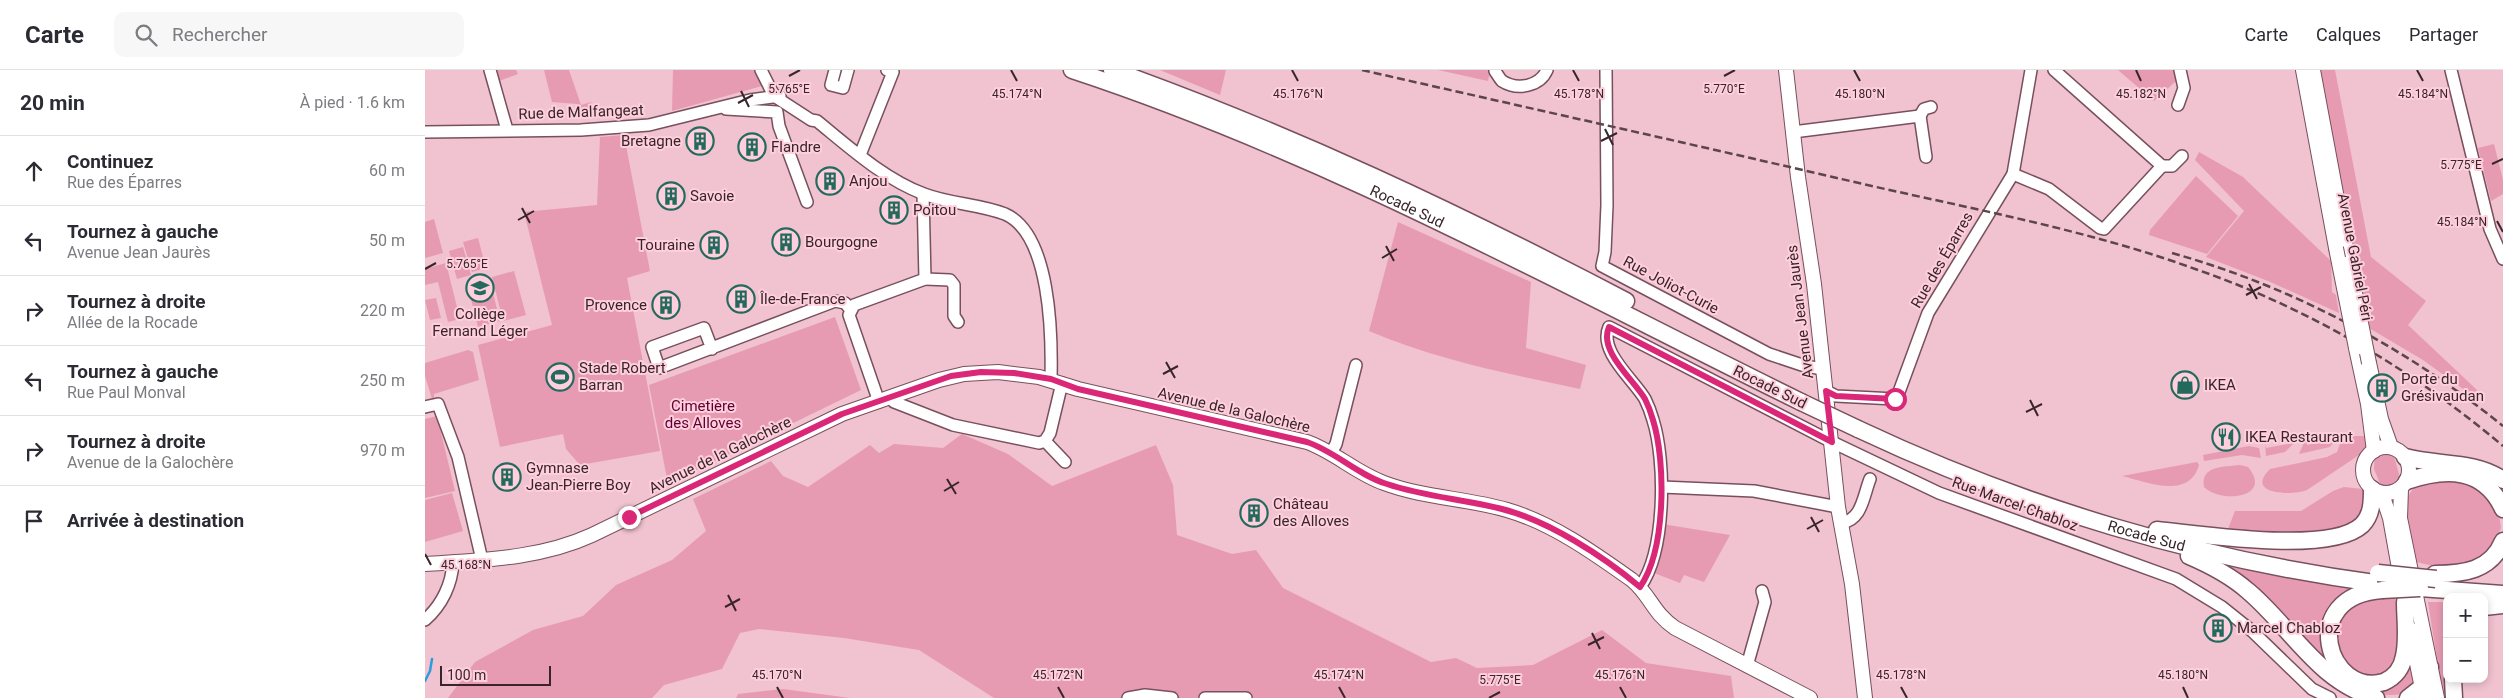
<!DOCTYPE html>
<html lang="fr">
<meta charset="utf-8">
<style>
:root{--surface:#fff;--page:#f7f7f7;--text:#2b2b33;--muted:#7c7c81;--line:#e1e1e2}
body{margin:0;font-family:Roboto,sans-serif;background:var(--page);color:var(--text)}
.controls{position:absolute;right:15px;bottom:15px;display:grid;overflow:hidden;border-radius:10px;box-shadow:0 2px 8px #0003}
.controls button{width:45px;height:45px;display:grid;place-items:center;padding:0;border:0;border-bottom:1px solid var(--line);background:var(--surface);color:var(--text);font:25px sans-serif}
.scale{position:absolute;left:15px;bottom:12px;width:111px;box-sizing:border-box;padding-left:5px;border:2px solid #37252a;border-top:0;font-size:14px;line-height:18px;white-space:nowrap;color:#37252a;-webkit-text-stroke:4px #ffcfdd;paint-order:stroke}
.stop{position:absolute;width:15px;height:15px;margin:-11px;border:4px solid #db2777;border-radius:50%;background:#fff}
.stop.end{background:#db2777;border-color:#fff;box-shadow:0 1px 5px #0008}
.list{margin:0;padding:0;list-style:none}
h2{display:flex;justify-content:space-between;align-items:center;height:65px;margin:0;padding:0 20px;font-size:21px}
h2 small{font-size:16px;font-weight:400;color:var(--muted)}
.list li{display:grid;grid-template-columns:32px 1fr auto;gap:15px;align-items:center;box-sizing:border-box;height:70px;padding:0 20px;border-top:1px solid var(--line)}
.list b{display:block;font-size:19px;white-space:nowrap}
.list p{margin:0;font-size:16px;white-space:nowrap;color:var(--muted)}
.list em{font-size:16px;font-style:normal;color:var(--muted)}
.icon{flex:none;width:28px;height:28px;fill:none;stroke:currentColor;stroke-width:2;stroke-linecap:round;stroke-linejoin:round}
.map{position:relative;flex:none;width:2078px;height:628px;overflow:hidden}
header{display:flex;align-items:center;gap:30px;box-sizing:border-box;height:70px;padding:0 25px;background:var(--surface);border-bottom:1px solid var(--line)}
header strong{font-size:24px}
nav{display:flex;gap:28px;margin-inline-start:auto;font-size:18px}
.search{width:350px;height:45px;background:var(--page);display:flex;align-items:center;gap:12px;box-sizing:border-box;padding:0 18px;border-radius:10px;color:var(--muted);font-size:19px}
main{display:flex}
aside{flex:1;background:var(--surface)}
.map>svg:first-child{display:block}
</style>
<header>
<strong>Carte</strong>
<div class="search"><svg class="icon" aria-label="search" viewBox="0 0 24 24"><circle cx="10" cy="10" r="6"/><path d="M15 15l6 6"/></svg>Rechercher</div>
<nav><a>Carte</a><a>Calques</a><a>Partager</a></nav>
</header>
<main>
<aside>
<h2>20 min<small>À pied · 1.6 km</small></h2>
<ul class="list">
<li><svg class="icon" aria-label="ahead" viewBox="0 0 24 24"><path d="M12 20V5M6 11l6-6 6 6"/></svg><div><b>Continuez</b><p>Rue des Éparres</p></div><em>60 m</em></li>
<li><svg class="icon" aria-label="left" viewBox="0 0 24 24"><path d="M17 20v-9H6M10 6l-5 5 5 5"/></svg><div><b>Tournez à gauche</b><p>Avenue Jean Jaurès</p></div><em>50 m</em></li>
<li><svg class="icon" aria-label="right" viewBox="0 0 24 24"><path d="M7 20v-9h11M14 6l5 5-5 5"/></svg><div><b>Tournez à droite</b><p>Allée de la Rocade</p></div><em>220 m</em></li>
<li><svg class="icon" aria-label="left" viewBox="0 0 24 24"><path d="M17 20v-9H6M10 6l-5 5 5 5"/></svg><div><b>Tournez à gauche</b><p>Rue Paul Monval</p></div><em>250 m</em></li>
<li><svg class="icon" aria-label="right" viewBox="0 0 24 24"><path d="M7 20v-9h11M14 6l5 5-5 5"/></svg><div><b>Tournez à droite</b><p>Avenue de la Galochère</p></div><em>970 m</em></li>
<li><svg class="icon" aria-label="arrive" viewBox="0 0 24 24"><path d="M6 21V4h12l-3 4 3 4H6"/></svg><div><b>Arrivée à destination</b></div></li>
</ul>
</aside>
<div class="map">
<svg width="2078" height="628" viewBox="0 0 2078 628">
<rect width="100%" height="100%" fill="#f1c2d0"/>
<!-- green -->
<g fill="#e79bb3">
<path d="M70 0H91L93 4 74 11Z"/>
<path d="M119 0H144L156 35 166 32 168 41 153 40 152 34 127 32Z"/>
<path d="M248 0H331L337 12V16L247 41Z"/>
<path d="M735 0H801L795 25Z"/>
<path d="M1013 0H1065L1063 11Z"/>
<path d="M1693 0H1749L1751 11 1729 31Z"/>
<path d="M1895 0H1910L1946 187 2001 231 1983 255 2052 320 2049 327 1998 290 1944 258Z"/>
<path d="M199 65 225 201 202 208 235 381 155 395 141 379 138 364 75 377 53 275 127 255 99 142 172 135 175 67Z"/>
<path d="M2069 74 2078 110V124L2066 131 2053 78Z"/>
<path d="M1774 82 1818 107 1906 191 1907 222 1911 225 1914 243 1843 211 1781 187 1819 141 1770 90Z"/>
<path d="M1771 106 1813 146 1782 184 1724 165 1725 160Z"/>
<path d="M9 149 18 183 0 188V152Z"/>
<path d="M973 152 1106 212 1101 278 1161 295 1155 319C1084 304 1012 290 944 261Z"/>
<path d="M53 168 61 198 47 202 38 172Z"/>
<path d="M38 177 46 205 32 209 24 181Z"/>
<path d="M21 193 35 249 23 252 13 212 0 215V199Z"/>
<path d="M89 201 101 245 78 251 67 207Z"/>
<path d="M64 207 75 251 53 257 42 213Z"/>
<path d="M11 228 16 248 5 250 0 230Z"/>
<path d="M410 247 436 320 243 414 224 315Z"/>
<path d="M43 280 48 282 54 310 9 324V329H7L0 306V293Z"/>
<path d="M12 346 30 421 0 428V349Z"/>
<path d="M537 364 583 384 627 416 731 375 748 415 752 465 807 484 831 480 858 518 1006 592 1031 588 1052 598 1108 595 1177 560 1221 593 1306 606 1309 628H569L494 580 419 568 334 559 315 563 297 599 239 615 227 628H23L50 592 108 560 158 546 191 515 247 490 281 461 268 429 346 391 358 406 383 417 445 375 454 383 469 374 518 378Z"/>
<path d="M1918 366H1943L1940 381 1882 420C1867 426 1819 425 1845 399L1902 387 1912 382Z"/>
<path d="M1881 368 1882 375 1911 369 1905 377 1874 384Z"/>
<path d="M1869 373 1860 382 1841 386 1840 374 1841 378Z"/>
<path d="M1824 376 1834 378 1836 388 1817 385 1779 391 1778 385Z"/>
<path d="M1962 382 1968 383 1974 404 1972 414 1963 417 1956 416 1949 399 1950 386Z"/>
<path d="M1772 392 1774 395C1764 430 1722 412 1697 406Z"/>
<path d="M1815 395 1823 397C1849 428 1796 434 1779 417 1775 395 1800 397 1815 395Z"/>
<path d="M2020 407 2062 420 2073 438 2076 458 2067 479 2039 497 2017 498 1991 492C1988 477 1976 436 1985 423 1992 413 2008 410 2020 407Z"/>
<path d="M1919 417 1938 419 1942 429 1931 454 1866 468 1803 459 1810 441H1876L1908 421Z"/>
<path d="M27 423 38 461 0 472V430Z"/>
<path d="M1237 454 1305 465 1279 512 1259 505 1255 513 1229 503Z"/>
<path d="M1787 490 1931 519 1904 540 1897 571 1898 592 1836 522 1787 493Z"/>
<path d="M1946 526 1971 529 1976 574 1970 598 1943 612 1911 588 1913 546Z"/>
<path d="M2003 532H2022V609L2025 628H2018Z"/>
<path d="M1984 582 1990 616C1977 628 1963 625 1946 624Z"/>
<path d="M358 619 425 628H311L313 624Z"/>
</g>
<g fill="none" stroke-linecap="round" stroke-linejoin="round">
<!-- stream -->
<path stroke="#2d9cdb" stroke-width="2.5" d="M0 611 5 601 7 589"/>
<!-- minor casing -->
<g stroke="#78505d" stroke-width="14">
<g id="minor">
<path d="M65 0 82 60"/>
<path d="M336 0 349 26 386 50 392 51C424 77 459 109 499 124 525 134 554 134 580 144 626 164 627 266 626 309"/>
<path d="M410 0 406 15 418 18 423 0"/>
<path d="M1181 0 1182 135 1180 182 1177 196 1344 284 1380 296 1398 299"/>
<path d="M1629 0 1737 96"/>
<path d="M2026 0 2065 159 2078 189"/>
<path d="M1070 1C1072 4 1075 9 1077 11 1093 21 1115 16 1122 0"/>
<path d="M1753 35 1759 18 1755 0"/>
<path d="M301 39 352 42 354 56 382 132"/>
<path d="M1495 46 1499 39 1506 37"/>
<path d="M0 62 156 60 224 55 325 30 355 26"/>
<path d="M1368 62 1495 46 1501 87"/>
<path d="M435 85 468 2 462 0"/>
<path d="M1737 96H1747L1757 86"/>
<path d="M1588 104 1624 119 1675 158 1679 159 1737 96"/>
<path d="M500 209 525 210 529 215V246L533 252"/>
<path d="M287 279 279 258 227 277 234 298 410 231 420 233 425 239"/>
<path d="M1401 321 1411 326 1470 329 1474 322 1503 243 1588 104 1606 0"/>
<path d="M466 328 469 332 528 355 614 373 620 371 625 363 637 313"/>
<path d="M454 332 424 245 429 235 500 209 498 124"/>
<path d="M0 337 13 334 33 387 57 490"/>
<path d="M620 371 640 392"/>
<path d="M906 383 911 374 931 295"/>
<path d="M1237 417 1329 421 1413 437"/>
<path d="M1416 453C1437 450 1438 427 1445 409"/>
<path d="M1215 517C1241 481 1241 391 1228 350 1226 343 1223 335 1220 329 1209 310 1173 281 1184 257L1407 372 1514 423 1751 509 1797 537 1827 561 1887 619 1905 628"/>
<path d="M0 550C17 535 27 514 28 492"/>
<path d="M1322 596 1340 532 1337 521"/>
<path d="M703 628 720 625 747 628"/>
<path d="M780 628H821"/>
</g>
</g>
<!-- major casing -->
<g stroke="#78505d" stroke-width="16">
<g id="major">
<path d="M1361 0 1373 107 1389 214 1413 437 1427 514 1440 628"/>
<path d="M1878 0 1911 178"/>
<path d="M1888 0 1924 193"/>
<path d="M1931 278 1943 334 1949 381"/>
<path d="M1944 293 1956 349 1966 377"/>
<circle cx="1961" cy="400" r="23"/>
<path d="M1976 419 1975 448 2012 628"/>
<path d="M1957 424 1965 448 1977 515"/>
<path d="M0 494C56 490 115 489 167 465L417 344 514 310 539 304 573 302 614 307 653 319 882 372C910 382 931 403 959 413 999 428 1041 428 1082 440 1127 453 1169 483 1207 510 1226 526 1227 542 1250 558L1385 628"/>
<path d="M1985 559 1999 628"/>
</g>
</g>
<!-- highway casing -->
<g stroke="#78505d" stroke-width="19">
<g id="highway">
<path id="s1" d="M647 0C902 84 1136 214 1376 332"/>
<path d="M687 0C866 64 1033 143 1201 231"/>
<path id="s2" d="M1433 359C1601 438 1771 489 1956 514"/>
<path d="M1980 387C2013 396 2049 390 2078 410"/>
<path d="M1982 411C2020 398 2059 397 2078 439"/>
<path d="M1732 460C1775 464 1905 485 1937 455 1947 445 1947 432 1947 419"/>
<path d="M1764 486C1785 495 1806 506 1823 521 1866 557 1893 612 1951 628"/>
<path d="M2010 504C2038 504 2066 501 2078 471"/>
<path d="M1995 518 2078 524"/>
<path d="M1957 520C1871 526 1903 628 1959 612 1970 607 1977 598 1979 586 1983 569 1980 549 1980 532"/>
<path d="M2059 537 2078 535"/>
<path d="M2028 609 2029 628"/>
<path d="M1983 628 1997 617 2005 597"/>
</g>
</g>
<!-- minor -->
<use href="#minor" stroke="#fff" stroke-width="11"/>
<!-- major -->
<use href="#major" stroke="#fff" stroke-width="14"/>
<!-- highway -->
<use href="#highway" stroke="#fff" stroke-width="16"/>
<!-- rail -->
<g stroke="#5d454c" stroke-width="2.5" stroke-dasharray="8 4" stroke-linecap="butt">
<path d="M937 0C1099 37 1262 73 1425 111 1541 138 1661 159 1773 200 1885 239 1988 300 2078 376"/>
<path d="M1747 183C1868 217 1980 277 2078 356"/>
</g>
<!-- major-bridge casing -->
<g stroke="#78505d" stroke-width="16" stroke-linecap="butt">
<g id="major-bridge">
<path d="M1911 178 1931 278"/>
<path d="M1924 193 1944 293"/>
</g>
</g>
<!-- highway-bridge casing -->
<g stroke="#78505d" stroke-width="19" stroke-linecap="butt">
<g id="highway-bridge">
<path d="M1376 332 1433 359"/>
<path d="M1953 503 2011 509"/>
<path d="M1957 520 1995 518"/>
</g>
</g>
<!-- major-bridge -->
<use href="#major-bridge" stroke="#fff" stroke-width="14"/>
<!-- highway-bridge -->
<use href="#highway-bridge" stroke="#fff" stroke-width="16"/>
</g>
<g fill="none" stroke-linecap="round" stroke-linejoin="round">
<!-- route -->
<path stroke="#db2777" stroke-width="6" d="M204 447 417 344 526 306 556 302 589 303 626 309 653 319 882 372C911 382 933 405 962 414 1000 427 1039 429 1077 439 1124 451 1178 486 1215 517 1241 480 1241 392 1228 350 1226 343 1223 335 1220 329 1209 310 1173 281 1184 257L1407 372 1401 321 1411 326 1470 329"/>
</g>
<!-- ticks -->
<path fill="none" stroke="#37252a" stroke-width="2" d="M586 0 592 11M867 0 873 11M1148 0 1154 11M1429 0 1435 11M1711 0 1716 11M1992 0 1998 11M364 6 375 0M1299 6 1310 0M316 21 324 37M313 33 328 25M1180 59 1188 75M1176 71 1192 63M2067 94 2078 89M97 138 105 153M93 150 109 141M2072 151 2078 162M961 176 969 191M957 188 972 179M0 199 11 193M1824 214 1832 229M1821 225 1836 217M741 292 750 308M738 304 753 296M1605 330 1613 346M1601 342 1617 334M522 409 531 424M519 421 534 412M1386 447 1394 462M1382 459 1398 450M0 484 6 495M303 525 311 541M300 537 315 529M1167 563 1175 579M1163 575 1179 567M352 617 358 628M633 617 639 628M914 617 920 628M1195 617 1201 628M1476 617 1482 628M1758 617 1763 628M1064 628 1075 622"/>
<!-- icons -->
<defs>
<g id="building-ring" transform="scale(1.4375)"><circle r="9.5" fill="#ffcfdd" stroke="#23695c" stroke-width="1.5"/><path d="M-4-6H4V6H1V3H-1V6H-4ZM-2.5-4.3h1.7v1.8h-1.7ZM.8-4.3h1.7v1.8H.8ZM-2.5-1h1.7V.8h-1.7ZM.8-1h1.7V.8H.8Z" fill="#23695c"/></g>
<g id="school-ring" transform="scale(1.4375)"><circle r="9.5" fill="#ffcfdd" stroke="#23695c" stroke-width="1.5"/><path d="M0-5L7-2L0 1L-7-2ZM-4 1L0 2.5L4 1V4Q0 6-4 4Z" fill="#23695c"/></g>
<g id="stadium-ring" transform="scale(1.4375)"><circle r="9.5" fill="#ffcfdd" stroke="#23695c" stroke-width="1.5"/><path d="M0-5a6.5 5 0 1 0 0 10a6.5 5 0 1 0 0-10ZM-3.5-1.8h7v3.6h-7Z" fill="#23695c"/></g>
<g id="shop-ring" transform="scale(1.4375)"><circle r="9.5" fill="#ffcfdd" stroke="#23695c" stroke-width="1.5"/><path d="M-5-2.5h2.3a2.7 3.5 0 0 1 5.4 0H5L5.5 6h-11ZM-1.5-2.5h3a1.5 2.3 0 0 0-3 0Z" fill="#23695c"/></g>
<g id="restaurant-ring" transform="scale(1.4375)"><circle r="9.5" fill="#ffcfdd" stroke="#23695c" stroke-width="1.5"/><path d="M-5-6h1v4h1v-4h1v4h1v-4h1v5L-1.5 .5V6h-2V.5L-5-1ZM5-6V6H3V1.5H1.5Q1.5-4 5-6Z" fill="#23695c"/></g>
</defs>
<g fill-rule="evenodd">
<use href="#building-ring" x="275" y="71"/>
<use href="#building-ring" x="327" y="77"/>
<use href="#building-ring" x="405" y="111"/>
<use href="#building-ring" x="246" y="126"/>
<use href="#building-ring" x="469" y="140"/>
<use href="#building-ring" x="361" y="172"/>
<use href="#building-ring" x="289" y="175"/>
<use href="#school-ring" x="55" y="218"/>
<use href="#building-ring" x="316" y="229"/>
<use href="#building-ring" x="241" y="235"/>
<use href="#stadium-ring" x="135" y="307"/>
<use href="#shop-ring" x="1760" y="315"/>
<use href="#building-ring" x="1957" y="318"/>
<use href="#restaurant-ring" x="1801" y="367"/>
<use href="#building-ring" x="82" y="407"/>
<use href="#building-ring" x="829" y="443"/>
<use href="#building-ring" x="1793" y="558"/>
</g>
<g text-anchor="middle" stroke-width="4" stroke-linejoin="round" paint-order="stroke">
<!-- street labels -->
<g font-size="15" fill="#37252a" stroke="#ffcfdd">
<text transform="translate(156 42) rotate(-2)" y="5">Rue de Malfangeat</text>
<text dy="5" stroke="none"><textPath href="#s1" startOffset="362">Rocade Sud</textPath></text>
<text transform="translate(1930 187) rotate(79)" y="5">Avenue Gabriel Péri</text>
<text transform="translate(1517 190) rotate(-60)" y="5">Rue des Éparres</text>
<text transform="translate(1246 215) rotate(28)" y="5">Rue Joliot-Curie</text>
<text transform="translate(1375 242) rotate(-97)" y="5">Avenue Jean Jaurès</text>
<text transform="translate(1345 317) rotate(26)" y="5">Rocade Sud</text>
<text transform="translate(809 340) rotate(13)" y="5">Avenue de la Galochère</text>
<text transform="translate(295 385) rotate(-26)" y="5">Avenue de la Galochère</text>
<text transform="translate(1590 434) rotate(20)" y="5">Rue Marcel Chabloz</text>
<text dy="5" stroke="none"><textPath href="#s2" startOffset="308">Rocade Sud</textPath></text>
</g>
<!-- poi labels -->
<g font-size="15" fill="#37252a" stroke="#ffcfdd" text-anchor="start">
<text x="256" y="76" text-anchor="end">Bretagne</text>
<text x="346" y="82">Flandre</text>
<text x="424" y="116">Anjou</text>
<text x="265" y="131">Savoie</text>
<text x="488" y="145">Poitou</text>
<text x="380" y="177">Bourgogne</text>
<text x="270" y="180" text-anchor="end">Touraine</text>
<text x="335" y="234">Île-de-France</text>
<text x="222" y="240" text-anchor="end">Provence</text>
<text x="55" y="249" text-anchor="middle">Collège<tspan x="55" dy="17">Fernand Léger</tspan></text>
<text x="154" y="303">Stade Robert<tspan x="154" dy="17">Barran</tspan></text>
<text x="1976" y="314">Porte du<tspan x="1976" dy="17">Grésivaudan</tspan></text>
<text x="1779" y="320">IKEA</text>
<text x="1820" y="372">IKEA Restaurant</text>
<text x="101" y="403">Gymnase<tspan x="101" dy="17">Jean-Pierre Boy</tspan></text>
<text x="848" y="439">Château<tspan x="848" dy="17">des Alloves</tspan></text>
<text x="1812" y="563">Marcel Chabloz</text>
</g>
<!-- park labels -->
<g font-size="15" fill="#5f0030" stroke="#ffcfdd">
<text x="278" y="341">Cimetière<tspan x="278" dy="17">des Alloves</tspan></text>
</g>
</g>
<g font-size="12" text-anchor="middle" fill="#37252a" stroke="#ffcfdd" stroke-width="4" stroke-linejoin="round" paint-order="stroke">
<text x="364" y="23">5.765°E</text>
<text x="1299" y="23">5.770°E</text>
<text x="592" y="28">45.174°N</text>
<text x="873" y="28">45.176°N</text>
<text x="1154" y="28">45.178°N</text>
<text x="1435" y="28">45.180°N</text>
<text x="1716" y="28">45.182°N</text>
<text x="1998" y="28">45.184°N</text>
<text x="2036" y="99">5.775°E</text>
<text x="2037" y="156">45.184°N</text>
<text x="42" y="198">5.765°E</text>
<text x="41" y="499">45.168°N</text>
<text x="352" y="609">45.170°N</text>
<text x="633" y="609">45.172°N</text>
<text x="914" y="609">45.174°N</text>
<text x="1195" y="609">45.176°N</text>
<text x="1476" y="609">45.178°N</text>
<text x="1758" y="609">45.180°N</text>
<text x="1075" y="614">5.775°E</text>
</g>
</svg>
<div class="controls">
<button>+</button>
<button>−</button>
</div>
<div class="scale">100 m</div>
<div class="stop" style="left:1470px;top:329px"></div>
<div class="stop end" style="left:204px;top:447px"></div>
</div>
</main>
